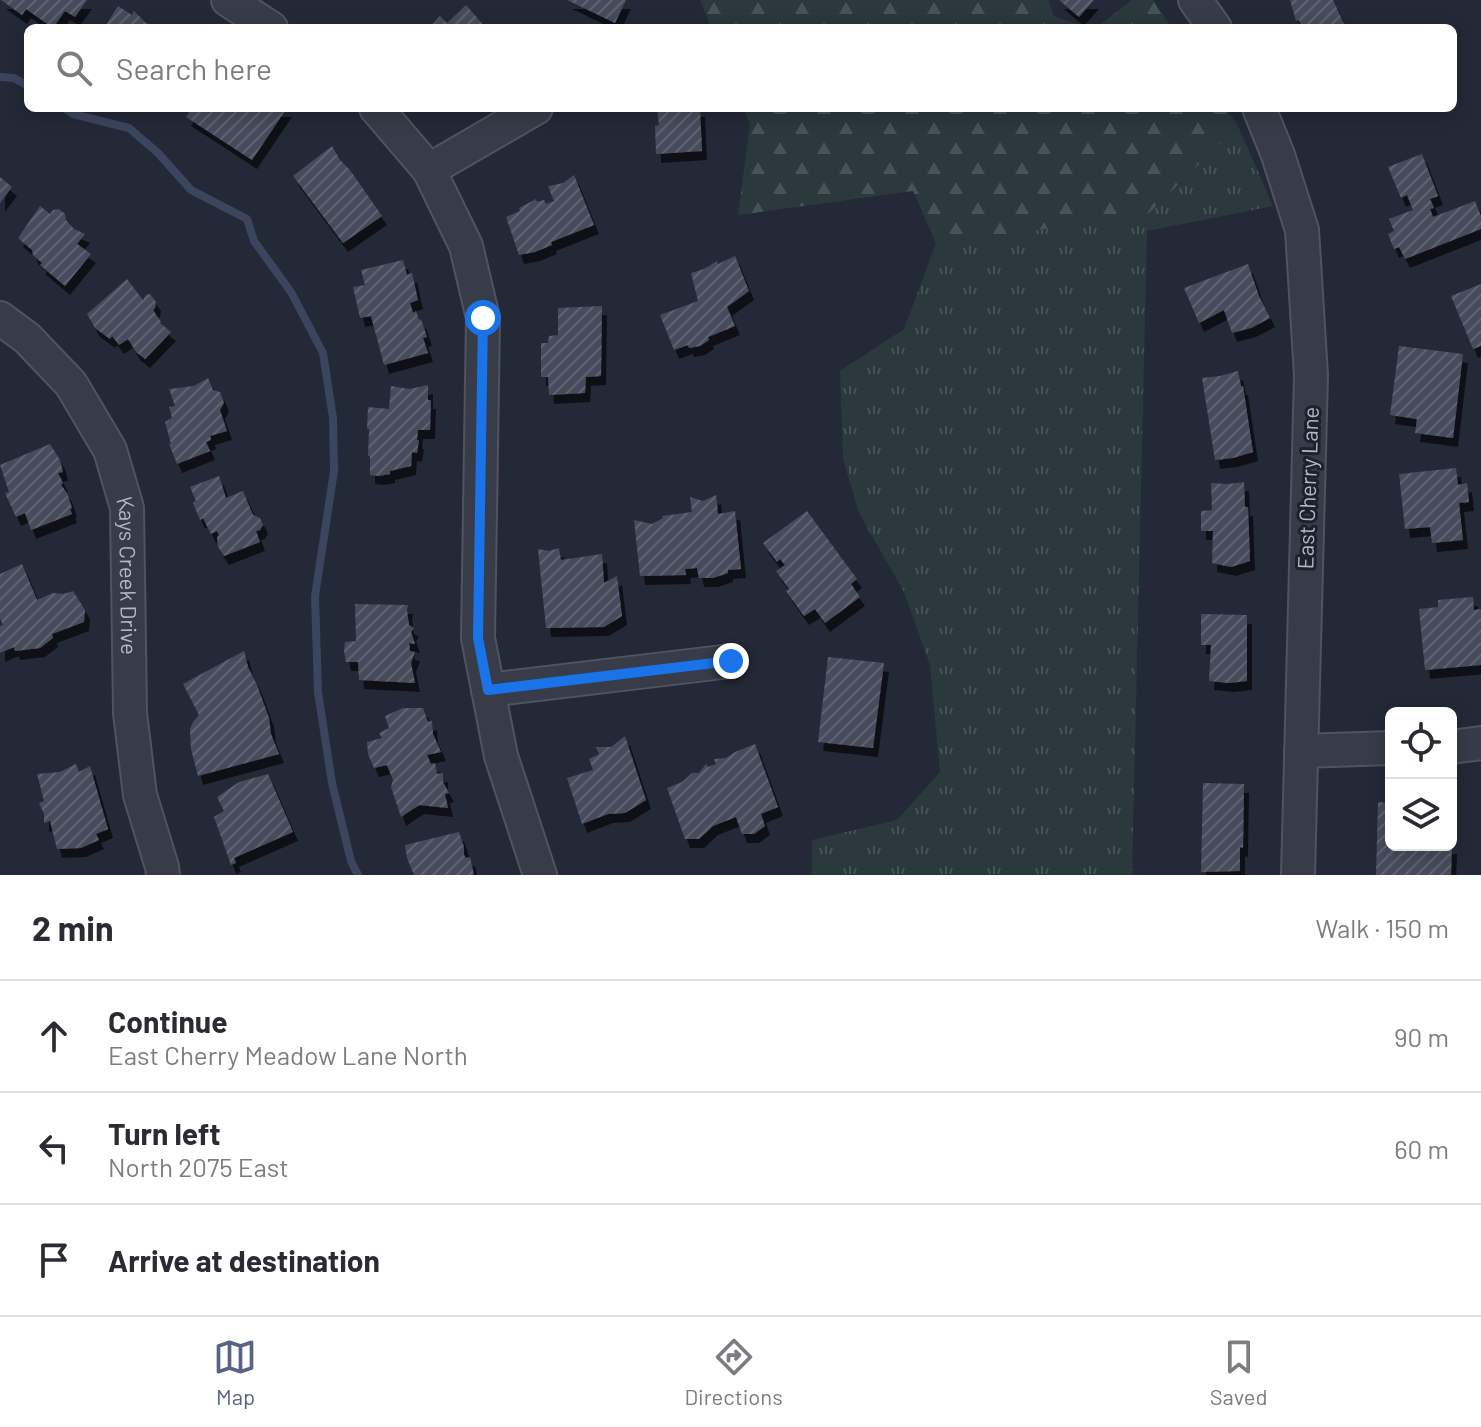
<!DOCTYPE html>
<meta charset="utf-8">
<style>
:root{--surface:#fff;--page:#f7f7f7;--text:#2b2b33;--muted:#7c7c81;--line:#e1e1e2;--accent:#586386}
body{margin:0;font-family:Barlow,sans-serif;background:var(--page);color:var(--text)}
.controls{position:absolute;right:24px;bottom:24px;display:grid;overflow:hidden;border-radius:12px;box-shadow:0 4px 20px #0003}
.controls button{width:72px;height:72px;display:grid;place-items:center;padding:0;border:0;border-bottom:2px solid var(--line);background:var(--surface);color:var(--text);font:40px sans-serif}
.stop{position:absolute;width:24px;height:24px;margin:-18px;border:6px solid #1a73e8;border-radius:50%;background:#fff}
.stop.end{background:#1a73e8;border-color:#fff;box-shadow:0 2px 8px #0008}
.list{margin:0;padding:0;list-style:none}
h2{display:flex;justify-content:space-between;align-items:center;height:104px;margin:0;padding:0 32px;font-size:34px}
h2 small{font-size:26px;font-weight:400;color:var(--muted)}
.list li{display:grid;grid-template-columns:52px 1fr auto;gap:24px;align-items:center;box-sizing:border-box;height:112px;padding:0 32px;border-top:2px solid var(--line)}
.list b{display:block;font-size:30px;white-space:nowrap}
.list p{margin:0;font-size:26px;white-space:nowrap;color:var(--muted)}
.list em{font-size:26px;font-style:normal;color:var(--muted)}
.icon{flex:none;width:44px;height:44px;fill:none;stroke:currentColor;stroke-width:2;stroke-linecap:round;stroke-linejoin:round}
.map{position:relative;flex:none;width:1481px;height:875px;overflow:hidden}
.search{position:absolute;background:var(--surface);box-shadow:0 4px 20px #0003;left:24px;right:24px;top:24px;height:88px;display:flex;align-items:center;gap:20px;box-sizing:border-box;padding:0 28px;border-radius:12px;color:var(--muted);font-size:30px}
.sheet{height:440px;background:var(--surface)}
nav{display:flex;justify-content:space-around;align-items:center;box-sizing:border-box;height:112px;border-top:2px solid var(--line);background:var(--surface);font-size:22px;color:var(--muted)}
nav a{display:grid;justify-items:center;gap:4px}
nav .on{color:var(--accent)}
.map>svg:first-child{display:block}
</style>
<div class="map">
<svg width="1481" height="875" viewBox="0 0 1481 875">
<defs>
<pattern id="grass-tufts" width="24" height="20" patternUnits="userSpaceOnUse" patternTransform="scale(2)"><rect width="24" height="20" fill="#2a393c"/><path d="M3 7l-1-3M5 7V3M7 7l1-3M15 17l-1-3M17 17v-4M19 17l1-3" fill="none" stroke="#465357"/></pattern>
<pattern id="forest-firs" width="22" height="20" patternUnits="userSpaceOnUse" patternTransform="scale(2)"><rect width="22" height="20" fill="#2a393c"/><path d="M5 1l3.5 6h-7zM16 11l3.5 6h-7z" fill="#465357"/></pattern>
<pattern id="building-hatch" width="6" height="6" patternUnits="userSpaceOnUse" patternTransform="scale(2)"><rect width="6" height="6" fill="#464c5b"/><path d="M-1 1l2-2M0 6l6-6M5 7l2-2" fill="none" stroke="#5e6471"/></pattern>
<filter id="shadow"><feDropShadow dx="5" dy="9" stdDeviation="0" flood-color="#0009"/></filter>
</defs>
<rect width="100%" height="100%" fill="#242937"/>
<!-- grass -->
<path fill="url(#grass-tufts)" d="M1238 126 1273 206 1147 231 1132 875H812V840L897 820 940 772 930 665 904 592 859 513 843 459 840 371 904 329 936 243 1146 216Z"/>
<!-- forest -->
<g fill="url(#forest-firs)">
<path d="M700 0H1048L1054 16 1088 28H711Z"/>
<path d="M1132 0H1153L1172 28H1096Z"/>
<path d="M743 108H1226L1238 126 1146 216 936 243 913 191 738 215 750 124Z"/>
</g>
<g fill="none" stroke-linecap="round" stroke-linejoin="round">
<!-- stream -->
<g stroke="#3b455e" stroke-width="8">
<path d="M0 77 14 78 28 86"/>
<path d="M64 108 73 114 129 128 158 153 191 190 247 219 254 241 291 292 323 353 333 418 334 471 315 596 318 692 332 783 351 861 358 875"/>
</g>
</g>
<!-- building -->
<g fill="url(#building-hatch)" filter="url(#shadow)">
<path d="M1 0H87L75 17 65 11 53 28 26 9 22 15Z"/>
<path d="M567 0H626L615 23Z"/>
<path d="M1059 0H1094L1079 17Z"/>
<path d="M1290 0H1333L1346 28H1302L1299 20 1296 21Z"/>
<path d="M466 5 486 28H429L440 16 447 23Z"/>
<path d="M118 6 132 15 134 11 146 23 160 28H104Z"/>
<path d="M192 108H287L252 160 186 117Z"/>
<path d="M657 108H700L702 151 656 154 655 126 659 125Z"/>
<path d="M332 146 340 160 350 170 382 216 343 243 293 176Z"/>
<path d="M1422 154 1438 196 1430 199 1434 208 1430 209 1433 217 1475 201 1481 216V229L1405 259 1399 247 1394 249 1388 234 1394 231 1389 219 1413 210 1407 195 1401 198 1388 167Z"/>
<path d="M574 175 594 225 551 242 552 245 535 252 519 255 506 217 520 211 519 208 536 199 537 202 544 200 546 204 554 201 548 186 563 183Z"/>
<path d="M0 177 12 187 0 203Z"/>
<path d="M40 206 50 214 53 210 59 209 65 214 66 220 74 229 85 234 77 244 91 254 65 286 40 265 42 263 33 255 32 250 18 238Z"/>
<path d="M735 256 749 291 727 307 735 326 708 337 709 340 700 346 689 348 688 345 674 350 660 315 698 301 691 273 704 269 717 261 718 264Z"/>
<path d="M403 260 407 275 412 273 418 300 410 303 413 313 416 311 419 320 421 319 427 337 423 338 428 353 384 365 371 316 360 318 353 287 365 285 361 270Z"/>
<path d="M1248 264 1259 296 1270 318 1251 328 1232 333 1224 310 1199 323 1184 288Z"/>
<path d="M127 279 143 300 146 295 150 294 156 302 155 308 153 310 161 322 160 323 171 332 145 359 136 352 128 339 119 345 112 336 110 339 95 328 87 314Z"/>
<path d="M1481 284V346L1473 349 1451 296Z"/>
<path d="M602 306 601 376 586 377 585 393 549 395 548 377H541V343H548L549 336 558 335V308Z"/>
<path d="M1399 346 1463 354 1453 438 1415 433 1417 419 1390 415Z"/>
<path d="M1238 371 1241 386H1243L1253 452 1233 458 1215 460 1202 378 1220 376Z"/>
<path d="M208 378 213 390 220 392 224 403 220 410 227 431 210 436 211 440 206 442 210 451 177 464 169 444H171L165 422 172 418 169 407 175 406 169 389 194 386Z"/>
<path d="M428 385V400H431L430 430H418L417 440H419L417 453 412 452 411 466 390 471V474L379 476 370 475V456H368L369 429H367L368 407 389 409 391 386 409 389Z"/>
<path d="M50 444 60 460 63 472 58 473 63 483 61 485 67 493 72 508 70 509 72 514 31 530 25 513 16 517 5 493 9 492 0 465Z"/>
<path d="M1456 468 1458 485 1467 483 1469 502 1459 503 1463 540 1432 543 1430 527 1405 529 1399 474Z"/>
<path d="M219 476 226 498 243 491 253 515 260 518 263 525 260 530 256 531 260 542 224 556 218 547 217 537 219 536 217 531 211 534 203 518 200 520 193 503 196 501 190 487Z"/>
<path d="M1244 482 1245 507H1248L1250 561 1231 567 1212 563 1213 531H1201V511L1212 510 1211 483 1228 484Z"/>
<path d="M716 495 718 514 735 511 741 569 728 570V573L713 578H699L697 568 685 569 686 575 640 576 634 520 652 524 663 518 662 516 692 512 690 497 703 501Z"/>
<path d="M807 511 857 579 851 584 860 597 825 623 815 609 804 616 786 591 789 589 776 571 785 565 780 559 777 562 763 543Z"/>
<path d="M559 548 561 560 602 554 604 583 617 576 622 616 604 627 546 628 538 549 549 551Z"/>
<path d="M22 564 37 600 53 593 64 594 73 591 85 610 84 622 52 634 53 638 40 648 15 651 14 647 0 653V626L3 625 0 618V574Z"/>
<path d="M1473 597 1474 610 1481 609V665L1425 670 1419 609 1438 607V600Z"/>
<path d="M355 604 408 605 407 610 409 625 414 628 411 632 415 644 409 643 410 651 415 652 411 663 415 683 359 680 358 662H346L344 651 345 642 356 641Z"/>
<path d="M1201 614 1247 615V681L1229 683 1209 681 1211 645H1201Z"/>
<path d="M244 651 248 667 257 685 269 718 271 734 279 754 198 776 191 749 190 729 193 722 199 715 183 684Z"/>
<path d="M828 657 884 663 873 748 818 742Z"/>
<path d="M403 708H423L428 722 432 721 433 734 441 752 427 755 431 764 435 763 437 774 443 773V782L449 793 445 794 448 808 419 805 401 817 391 787 393 780 387 765 374 768 368 754 367 742 382 738 379 733 389 728 385 716Z"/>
<path d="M625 736 646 800 625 813 608 814 582 824 567 778 593 770 589 759 599 754 596 747H611Z"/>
<path d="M755 744 778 807 761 814 765 826 754 834H742L736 817 713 826 699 839H685L667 788 682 782 692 773H699L706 764 708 767 716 764 714 759 726 758 735 752Z"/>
<path d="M76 764 79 772 90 766 108 829 96 834 99 840 81 848 57 849 50 821 44 823V814L39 803 44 801 37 774 60 772Z"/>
<path d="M268 774 293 832 234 858 236 863 231 865 214 817 224 811 217 797 239 782Z"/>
<path d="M1203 783 1244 784 1243 848 1240 847V871L1201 872Z"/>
<path d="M1378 802 1391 803V845H1452L1451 875H1376Z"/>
<path d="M459 832 464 847V855L466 858 470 857 474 875H414L407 858 405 845Z"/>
</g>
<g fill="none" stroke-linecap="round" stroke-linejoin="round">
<!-- minor casing -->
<g stroke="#4f545f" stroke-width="36">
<g id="minor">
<path d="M228 0 271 28"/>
<path d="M1195 0 1215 28"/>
<path d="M376 108 429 170 466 246 483 318 478 638 501 756 540 875"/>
<path d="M1259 108 1278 155 1302 230 1311 375 1298 875"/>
<path d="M429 170 536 108"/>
<path id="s1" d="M0 318 27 338 71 384 110 450 127 508 130 713 140 795 162 867 163 875"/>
<path d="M488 690 731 661"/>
<path d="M1451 747 1481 743"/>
<path d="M1301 751 1391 748"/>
</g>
</g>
<!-- minor -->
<use href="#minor" stroke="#373c48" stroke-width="32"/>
</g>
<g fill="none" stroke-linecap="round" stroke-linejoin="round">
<!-- route -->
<path stroke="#1a73e8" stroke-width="10" d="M483 318 478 638 488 690 731 661"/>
</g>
<g text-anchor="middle" stroke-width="6" stroke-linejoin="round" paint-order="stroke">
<!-- street labels -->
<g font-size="22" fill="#b2b7c4" stroke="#1d212c">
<text transform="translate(1308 488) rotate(-88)" y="8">East Cherry Lane</text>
<text dy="8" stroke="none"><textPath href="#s1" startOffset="302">Kays Creek Drive</textPath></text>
</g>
</g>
</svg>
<div class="controls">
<button><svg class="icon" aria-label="locate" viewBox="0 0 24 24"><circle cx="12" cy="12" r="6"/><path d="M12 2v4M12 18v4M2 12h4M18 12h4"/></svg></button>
<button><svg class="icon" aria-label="layers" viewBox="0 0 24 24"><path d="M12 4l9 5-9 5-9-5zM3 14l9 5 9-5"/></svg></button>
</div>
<div class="stop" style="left:483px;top:318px"></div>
<div class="stop end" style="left:731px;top:661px"></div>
<div class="search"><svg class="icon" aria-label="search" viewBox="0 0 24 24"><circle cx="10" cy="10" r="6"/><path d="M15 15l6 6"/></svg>Search here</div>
</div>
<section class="sheet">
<h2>2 min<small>Walk · 150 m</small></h2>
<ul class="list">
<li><svg class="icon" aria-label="ahead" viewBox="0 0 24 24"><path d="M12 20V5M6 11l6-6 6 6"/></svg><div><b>Continue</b><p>East Cherry Meadow Lane North</p></div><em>90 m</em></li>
<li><svg class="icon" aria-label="left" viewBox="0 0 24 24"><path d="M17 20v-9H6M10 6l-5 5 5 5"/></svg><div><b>Turn left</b><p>North 2075 East</p></div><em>60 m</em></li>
<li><svg class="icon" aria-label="arrive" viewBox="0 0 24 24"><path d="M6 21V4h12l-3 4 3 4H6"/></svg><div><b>Arrive at destination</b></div></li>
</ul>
</section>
<nav>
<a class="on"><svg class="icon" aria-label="map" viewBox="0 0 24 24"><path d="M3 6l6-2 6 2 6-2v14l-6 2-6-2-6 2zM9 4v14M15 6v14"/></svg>Map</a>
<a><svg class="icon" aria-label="directions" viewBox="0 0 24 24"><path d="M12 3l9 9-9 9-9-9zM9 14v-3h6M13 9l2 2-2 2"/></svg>Directions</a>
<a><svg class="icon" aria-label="saved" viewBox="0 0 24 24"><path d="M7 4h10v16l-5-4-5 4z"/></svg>Saved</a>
</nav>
